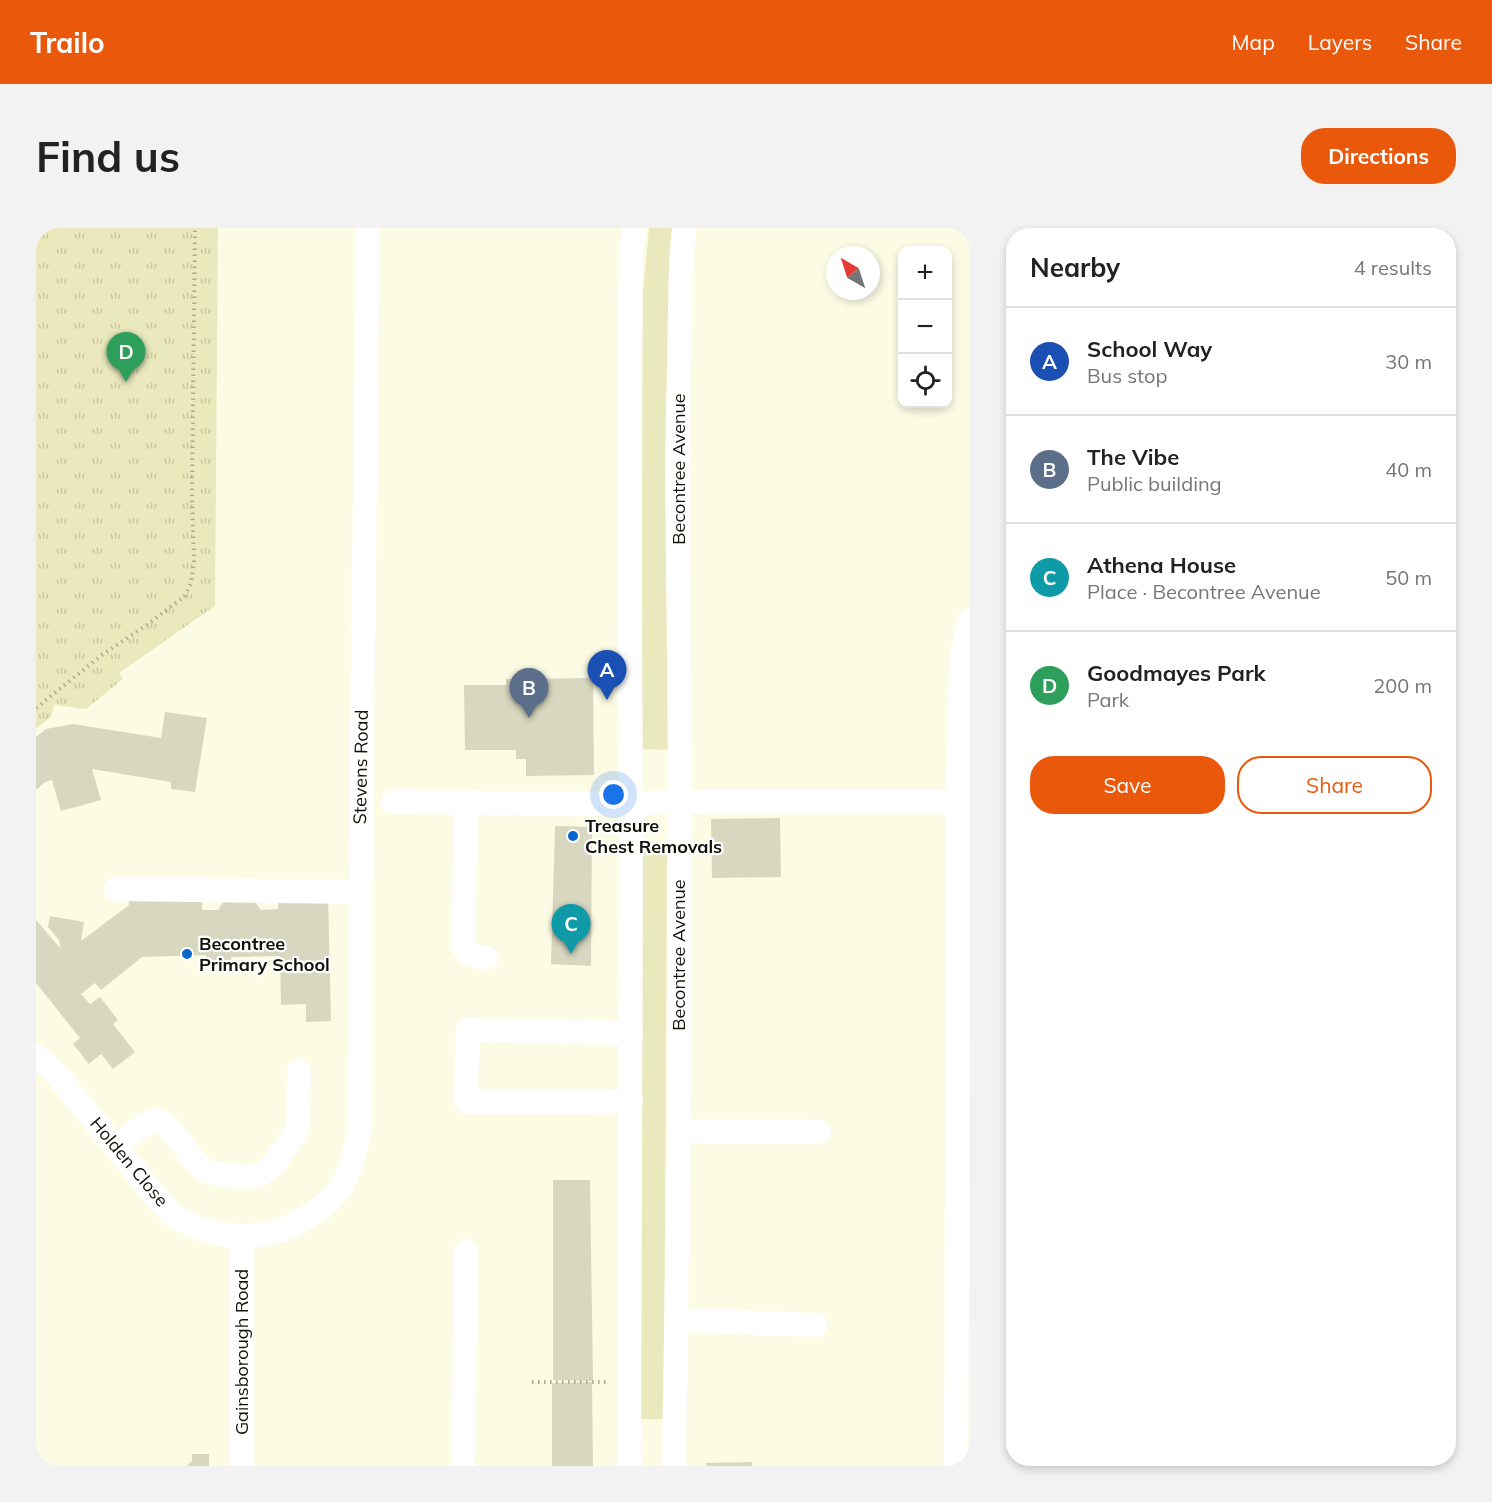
<!DOCTYPE html>
<meta charset="utf-8">
<style>
:root{--surface:#fff;--page:#f2f2f2;--text:#222;--muted:#767676;--line:#e0e0e0;--accent:#ea580c}
body{margin:0;font-family:Mulish,sans-serif;background:var(--page);color:var(--text)}
.controls{position:absolute;right:18px;top:18px;display:grid;overflow:hidden;border-radius:12px;box-shadow:0 3px 9px #0003}
.controls button{width:54px;height:54px;display:grid;place-items:center;padding:0;border:0;border-bottom:2px solid var(--line);background:var(--surface);color:var(--text);font:30px sans-serif}
.compass{position:absolute;left:790px;top:18px;width:54px;height:54px;border-radius:50%;background:var(--surface);box-shadow:0 3px 9px #0003;rotate:321deg}
.you{position:absolute;left:578px;top:567px;width:21px;height:21px;margin:-15px;border:4px solid #fff;border-radius:50%;background:#1a73e8;box-shadow:0 0 0 9px #1a73e833}
.badge{display:grid;place-items:center;width:39px;height:39px;border-radius:50%;background:var(--accent);color:#fff;font-size:20px;font-weight:700}
.pin{position:absolute;translate:-50% -50px;filter:drop-shadow(0 2px 3px #0008)}
.pin::after{content:'';position:absolute;top:32px;width:21px;height:18px;background:inherit;clip-path:polygon(0 0,100% 0,50% 100%)}
.list{margin:0;padding:0;list-style:none}
h2{display:flex;justify-content:space-between;align-items:center;height:78px;margin:0;padding:0 24px;font-size:26px}
h2 small{font-size:20px;font-weight:400;color:var(--muted)}
.list li{display:grid;grid-template-columns:39px 1fr auto;gap:18px;align-items:center;box-sizing:border-box;height:108px;padding:0 24px;border-top:2px solid var(--line)}
.list b{display:block;font-size:22px;white-space:nowrap}
.list p{margin:0;font-size:20px;white-space:nowrap;color:var(--muted)}
.list em{font-size:20px;font-style:normal;color:var(--muted)}
.actions{display:flex;gap:12px;padding:18px 24px}
.actions a{flex:1;padding:14px 0;border:2px solid var(--accent);border-radius:24px;text-align:center;font-size:21px;color:var(--accent)}
.actions .main{background:var(--accent);color:#fff}
.icon{flex:none;width:33px;height:33px;fill:none;stroke:currentColor;stroke-width:2;stroke-linecap:round;stroke-linejoin:round}
.map{position:relative;flex:none;width:934px;height:1238px;overflow:hidden;border-radius:24px}
header{display:flex;align-items:center;gap:36px;box-sizing:border-box;height:84px;padding:0 30px;background:var(--accent);color:#fff}
header strong{font-size:28px}
nav{display:flex;gap:33px;margin-inline-start:auto;font-size:21px}
.intro{display:flex;align-items:center;justify-content:space-between;box-sizing:border-box;height:144px;padding:0 36px}
h1{margin:0;font-size:42px}
.button{padding:15px 27px;border-radius:24px;background:var(--accent);color:#fff;font-size:21px;font-weight:700}
main{display:flex;gap:36px;padding:0 36px}
aside{flex:1;background:var(--surface);border-radius:24px;box-shadow:0 3px 9px #0003}
.map>svg:first-child{display:block}
</style>
<header>
<strong>Trailo</strong>
<nav><a>Map</a><a>Layers</a><a>Share</a></nav>
</header>
<div class="intro"><h1>Find us</h1><a class="button">Directions</a></div>
<main>
<div class="map">
<svg width="934" height="1238" viewBox="0 0 934 1238">
<defs>
<pattern id="park-tufts" width="24" height="20" patternUnits="userSpaceOnUse" patternTransform="scale(1.5)"><rect width="24" height="20" fill="#eae9bd"/><path d="M3 7l-1-3M5 7V3M7 7l1-3M15 17l-1-3M17 17v-4M19 17l1-3" fill="none" stroke="#c8c7a1"/></pattern>
</defs>
<rect width="100%" height="100%" fill="#fcfce5"/>
<!-- green -->
<g fill="#eae9bd">
<path d="M613 0H638L633 522 605 521 607 63Z"/>
<path d="M605 619H631L628 1191H602Z"/>
</g>
<!-- park -->
<path fill="url(#park-tufts)" d="M0 0H182L179 378 83 445 87 451 50 481 18 477 15 489 0 501Z"/>
<!-- building -->
<g fill="#d8d8c1">
<path d="M557 450 558 547 490 548V531H480V522H429L428 457H470V451Z"/>
<path d="M129 484 171 490 159 564 135 561V554L56 541 65 572 25 583 16 552 9 554 0 562V509L10 501 37 496 125 510Z"/>
<path d="M744 590 745 649 676 650 675 591Z"/>
<path d="M519 598 556 599 555 738 515 736Z"/>
<path d="M93 666H166V682H182L190 670 215 668 225 682 242 681V668L292 667 295 793 270 794V776L245 777 244 728 195 729V734H170V727L106 729 65 762 59 755 45 766 54 776 64 769 82 792 77 796 99 824 77 841 65 826 53 836 37 816 44 810 0 755V692L25 721 23 712 12 699 14 688 48 694 45 713 93 677Z"/>
<path d="M517 952H554L557 1153 517 1152Z"/>
<path d="M556 1154 557 1238H516V1155Z"/>
<path d="M156 1226H173V1238H151L156 1233Z"/>
<path d="M716 1234V1238H670V1235Z"/>
</g>
<g fill="none" stroke-linecap="round" stroke-linejoin="round">
<!-- path -->
<g stroke="#aaaa98" stroke-width="4" stroke-dasharray="1.5 4.5" stroke-linecap="butt">
<path d="M0 480 66 427 112 396 149 368 155 355 158 334 156 268 159 0"/>
<path d="M496 1154H573"/>
</g>
<!-- minor -->
<g stroke="#fff" stroke-width="24">
<path d="M357 574 595 576 643 573H922"/>
<path d="M430 574 427 717C432 728 438 730 450 730"/>
<path d="M80 661 324 664"/>
<path d="M0 828 22 848 120 969C126 975 132 984 139 988 183 1016 235 1014 276 986 288 978 302 966 308 953 317 935 321 916 324 896L325 590 332 0"/>
<path d="M595 874 430 873 432 802 595 805"/>
<path d="M643 903 783 904"/>
<path d="M79 919 108 897 120 892C141 899 149 928 168 941 174 946 182 946 190 947 218 951 228 950 245 926 251 917 258 909 262 898L263 843"/>
<path d="M205 1009 206 1238"/>
<path d="M641 1092 779 1097"/>
<path d="M427 1238 430 1023"/>
<path d="M593 1238 595 617 593 119 595 29 598 0"/>
<path d="M638 1238 643 903 644 537 641 237 645 32 648 0"/>
<path d="M920 1238 922 554 925 431 934 392"/>
</g>
</g>
<!-- markers -->
<g fill="#0666ce" stroke="#fff" stroke-width="2">
<circle cx="537" cy="608" r="6"/>
<circle cx="151" cy="726" r="6"/>
</g>
<g text-anchor="middle" stroke-width="4.5" stroke-linejoin="round" paint-order="stroke">
<!-- street labels -->
<g font-size="18" fill="#111109" stroke="#fff">
<text transform="translate(643 241) rotate(-90)" y="6">Becontree Avenue</text>
<text transform="translate(325 539) rotate(-89)" y="6">Stevens Road</text>
<text transform="translate(643 727) rotate(-90)" y="6">Becontree Avenue</text>
<text transform="translate(93 934) rotate(50)" y="6">Holden Close</text>
<text transform="translate(206 1124) rotate(-90)" y="6">Gainsborough Road</text>
</g>
<!-- poi labels -->
<g font-size="18" font-weight="bold" fill="#111109" stroke="#fff" text-anchor="start">
<text x="549" y="604">Treasure<tspan x="549" dy="21">Chest Removals</tspan></text>
<text x="163" y="722">Becontree<tspan x="163" dy="21">Primary School</tspan></text>
</g>
</g>
</svg>
<div class="controls">
<button>+</button>
<button>−</button>
<button><svg class="icon" aria-label="locate" viewBox="0 0 24 24"><circle cx="12" cy="12" r="6"/><path d="M12 2v4M12 18v4M2 12h4M18 12h4"/></svg></button>
</div>
<svg class="compass" viewBox="-18 -18 36 36"><path d="M0-13l5 13h-10z" fill="#e53935"/><path d="M0 13l5-13h-10z" fill="#767676"/></svg>
<div class="you"></div>
<div class="pin badge" style="left:571px;top:472px;background:#1a4fb4">A</div>
<div class="pin badge" style="left:493px;top:490px;background:#5c6f8a">B</div>
<div class="pin badge" style="left:535px;top:726px;background:#0f9aa8">C</div>
<div class="pin badge" style="left:90px;top:154px;background:#2e9e5b">D</div>
</div>
<aside>
<h2>Nearby<small>4 results</small></h2>
<ul class="list">
<li><span class="badge" style="background:#1a4fb4">A</span><div><b>School Way</b><p>Bus stop</p></div><em>30 m</em></li>
<li><span class="badge" style="background:#5c6f8a">B</span><div><b>The Vibe</b><p>Public building</p></div><em>40 m</em></li>
<li><span class="badge" style="background:#0f9aa8">C</span><div><b>Athena House</b><p>Place · Becontree Avenue</p></div><em>50 m</em></li>
<li><span class="badge" style="background:#2e9e5b">D</span><div><b>Goodmayes Park</b><p>Park</p></div><em>200 m</em></li>
</ul>
<div class="actions"><a class="main">Save</a><a>Share</a></div>
</aside>
</main>
